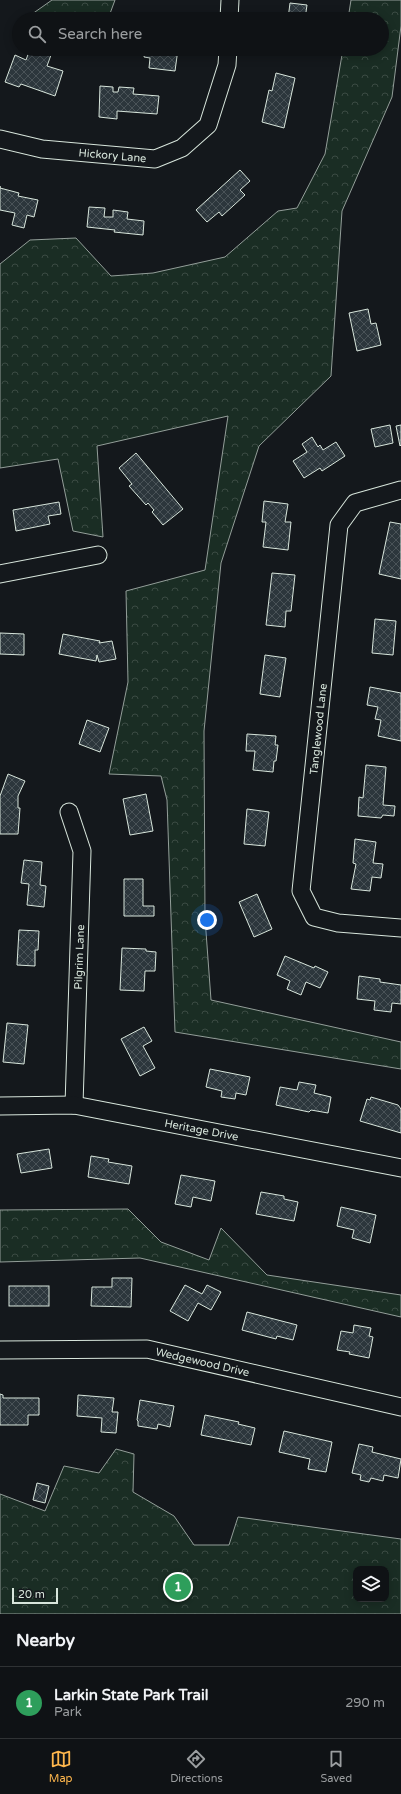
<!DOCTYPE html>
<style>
:root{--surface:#0f1215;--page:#181b1e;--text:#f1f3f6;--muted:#9b9ea0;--line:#2f3234;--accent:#ffb74d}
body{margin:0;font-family:"Varela Round",sans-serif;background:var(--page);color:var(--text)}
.controls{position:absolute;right:12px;bottom:12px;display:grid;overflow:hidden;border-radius:8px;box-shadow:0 2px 10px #0003}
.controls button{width:36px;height:36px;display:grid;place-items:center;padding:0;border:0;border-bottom:1px solid var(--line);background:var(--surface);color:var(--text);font:20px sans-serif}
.scale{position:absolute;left:12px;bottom:10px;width:46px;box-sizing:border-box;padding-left:4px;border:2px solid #d8e6dc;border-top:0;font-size:11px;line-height:14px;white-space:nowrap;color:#d8e6dc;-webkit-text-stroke:3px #14181c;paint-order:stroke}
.you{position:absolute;left:207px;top:920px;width:14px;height:14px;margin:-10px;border:3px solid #fff;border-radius:50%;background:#1a73e8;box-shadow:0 0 0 6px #1a73e833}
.badge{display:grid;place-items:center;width:26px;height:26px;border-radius:50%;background:var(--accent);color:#fff;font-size:13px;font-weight:700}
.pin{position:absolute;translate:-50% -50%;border:2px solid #fff;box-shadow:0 1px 4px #0006}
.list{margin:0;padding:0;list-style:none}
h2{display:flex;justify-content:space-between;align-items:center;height:52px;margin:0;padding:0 16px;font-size:17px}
h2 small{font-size:13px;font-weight:400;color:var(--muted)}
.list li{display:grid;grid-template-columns:26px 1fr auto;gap:12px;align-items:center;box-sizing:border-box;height:72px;padding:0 16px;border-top:1px solid var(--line)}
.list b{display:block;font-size:15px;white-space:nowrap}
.list p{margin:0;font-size:13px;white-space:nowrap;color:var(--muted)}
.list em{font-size:13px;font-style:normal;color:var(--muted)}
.icon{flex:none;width:22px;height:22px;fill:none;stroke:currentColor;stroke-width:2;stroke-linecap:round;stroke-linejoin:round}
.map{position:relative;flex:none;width:401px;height:1614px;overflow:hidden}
.search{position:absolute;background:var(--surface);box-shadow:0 2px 10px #0003;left:12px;right:12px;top:12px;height:44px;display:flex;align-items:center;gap:10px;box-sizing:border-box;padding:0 14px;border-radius:22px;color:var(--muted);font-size:15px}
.sheet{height:124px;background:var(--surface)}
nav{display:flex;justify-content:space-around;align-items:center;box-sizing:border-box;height:56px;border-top:1px solid var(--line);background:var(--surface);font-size:11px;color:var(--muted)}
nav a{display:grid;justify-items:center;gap:2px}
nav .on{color:var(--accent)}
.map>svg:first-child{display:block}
</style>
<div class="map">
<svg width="401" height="1614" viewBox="0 0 401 1614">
<defs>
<pattern id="forest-crowns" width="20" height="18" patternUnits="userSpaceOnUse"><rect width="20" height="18" fill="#1a2d24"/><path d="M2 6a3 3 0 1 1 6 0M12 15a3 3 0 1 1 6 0" fill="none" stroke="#3b4b43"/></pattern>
<pattern id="building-cross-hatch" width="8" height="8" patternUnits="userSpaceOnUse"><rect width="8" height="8" fill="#2c363c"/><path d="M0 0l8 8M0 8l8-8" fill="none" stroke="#4a5358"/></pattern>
</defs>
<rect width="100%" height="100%" fill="#14181c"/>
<!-- forest -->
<g fill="url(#forest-crowns)" stroke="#939e99" fill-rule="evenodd">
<path d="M52 0H115L108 19H25Z"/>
<path d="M351 0H401V26L392 97 342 211 331 376 259 446 221 563 204 731 205 918 211 1000 401 1042V1069L175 1032 167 800 161 776 109 774 128 682 126 591 205 570 228 416 97 446 103 537 73 531 58 459 0 468V264L30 240 76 238 111 276 153 273 225 257 278 211 297 208 325 154 343 49H382V19H348Z"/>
<path d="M128 1209 161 1242 209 1260 221 1228 267 1275 401 1295V1317L140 1258 0 1262V1210Z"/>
<path d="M116 1449 134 1454 133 1492 174 1516 194 1545H229L238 1517 401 1539V1614H0V1494L45 1511 64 1466 99 1473ZM356 1569H386V1599H356Z"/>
</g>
<!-- building -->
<g fill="url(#building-cross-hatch)" stroke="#d8e6dc">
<path d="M290 3 307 5 305 19H288Z"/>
<path d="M30 49 51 55 47 66 63 71 55 96 21 84 19 87 5 82 15 55 26 60Z"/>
<path d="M145 49H178L175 71 149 68 150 58 144 57Z"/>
<path d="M276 73 295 78 284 128 262 122 269 90 272 91Z"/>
<path d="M100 86 113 87V92H118L119 87 134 88 133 94 159 96 157 114 117 111V119L99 117Z"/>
<path d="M240 170 250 181 240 190 245 195 222 216 219 212 207 222 196 210Z"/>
<path d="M0 186V188L19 193 18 196 38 200 34 217 27 215 24 228 12 225 15 213 0 210Z"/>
<path d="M89 207 105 208 104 217H113V210L128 212 127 219 144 221 143 235 114 232 115 230 87 227Z"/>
<path d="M368 309 371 324 376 323 381 345 357 351 349 313Z"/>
<path d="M390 425 393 443 375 447 371 429Z"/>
<path d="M401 425V445L400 446 396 426Z"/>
<path d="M312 437 318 447 320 445 323 450 336 442 345 456 322 471 320 468 304 478 293 461 307 452 302 444Z"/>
<path d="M136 453 183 509 163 525 152 512 154 510 148 503 146 505 129 486 132 484 119 468Z"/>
<path d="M264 501 288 504 285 522H291L288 550 263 547 266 522H262Z"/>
<path d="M59 502 61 514 48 516 50 524 16 531 13 510Z"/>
<path d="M390 522 401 524V579L379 574Z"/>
<path d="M272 573 295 575 291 611H286L285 627 266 625Z"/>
<path d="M375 619 396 621 393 655 372 653Z"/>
<path d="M0 633 24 634V655L0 654Z"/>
<path d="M63 634 100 641 99 643 112 641 116 659 99 662 97 655 96 661 59 654Z"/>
<path d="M265 655 286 658 280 697 260 694Z"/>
<path d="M370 687 401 693V741L378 736 381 720 375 719 378 707 367 705Z"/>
<path d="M87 720 109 728 100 752 79 744Z"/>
<path d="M247 734 276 736 275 745H278L276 761H274L273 772 253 770 255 751H246Z"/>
<path d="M366 765 386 767 383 805 395 806 394 816 383 815 381 818 358 816 359 797 363 798Z"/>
<path d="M8 774 25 781 18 796V808H20L18 834H0V796Z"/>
<path d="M146 794 153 831 130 835 123 799Z"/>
<path d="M247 809 269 812 265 846 244 844Z"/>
<path d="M355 839 376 842 373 863 383 864 381 878 372 877 370 891 351 889 356 864 353 863Z"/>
<path d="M24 860 42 862 40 885 46 886 44 907 27 905 29 884 21 883Z"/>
<path d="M124 879H143V906H154V916H124Z"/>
<path d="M257 894 272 929 254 937 239 902Z"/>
<path d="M19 930 39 931 38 950H35V966L17 965Z"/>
<path d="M122 948 146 949V951L156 952 155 971H145L144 991 120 990Z"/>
<path d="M285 956 314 968 315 966 328 972 320 988 306 982 301 995 287 989 290 981 277 975Z"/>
<path d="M359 976 380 979V982L401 985V1004L392 1003 391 1012 374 1010 375 1001 357 999Z"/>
<path d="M7 1023 28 1025 24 1064 3 1062Z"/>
<path d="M144 1027 152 1041 143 1046 155 1068 140 1076 121 1039Z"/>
<path d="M210 1069 250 1077 246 1095 236 1093 235 1099 221 1097 222 1091 206 1087Z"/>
<path d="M299 1082 316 1085 314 1093 331 1097 328 1113 311 1110 309 1112 276 1105 280 1087 297 1090Z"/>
<path d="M371 1097 398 1105 401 1109V1133L360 1121 367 1099 370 1100Z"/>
<path d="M49 1149 52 1168 21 1173 17 1154Z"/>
<path d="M91 1156 109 1159 108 1162 132 1166 129 1184 88 1177Z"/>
<path d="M181 1175 215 1181 211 1201 193 1197 191 1207 175 1204Z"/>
<path d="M261 1192 284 1196V1199L298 1202 294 1221 256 1214Z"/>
<path d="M341 1207 376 1215 370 1243 352 1238 354 1230 337 1226Z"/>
<path d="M112 1278H132L131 1307 91 1306 92 1287H112Z"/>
<path d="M185 1285 202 1294 207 1285 221 1292 211 1310 198 1303 188 1321 170 1311Z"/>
<rect x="9" y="1286" width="40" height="20"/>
<path d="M247 1312 297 1325 293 1340 277 1336 276 1339 242 1330Z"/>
<path d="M354 1325 371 1328 369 1336 373 1337 369 1358 349 1354 350 1352 337 1350 341 1331 353 1333Z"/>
<path d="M0 1394 3 1395V1398H39V1415H28V1425H0Z"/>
<path d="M78 1395 114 1398 112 1412H118L116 1433 101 1432 102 1418 77 1416Z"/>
<path d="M140 1400 174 1406 170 1427 158 1424 157 1429 138 1426V1421L137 1420Z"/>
<path d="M205 1415 239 1422 238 1424 255 1428 251 1445 201 1435Z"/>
<path d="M284 1431 332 1442 326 1472 308 1469 310 1459 279 1452Z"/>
<path d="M359 1444 373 1447 372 1452 401 1459 398 1478 384 1475 383 1481 371 1478 369 1482 360 1480 361 1475 352 1473Z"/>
<path d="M37 1483 49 1486 45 1503 33 1500Z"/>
</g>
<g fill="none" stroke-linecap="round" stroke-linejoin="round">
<!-- minor casing -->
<g stroke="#d8e6dc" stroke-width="19">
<g id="minor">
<path d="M229 19 230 0"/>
<path id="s1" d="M0 139 42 149 155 159 182 148 208 125 227 65 228 49"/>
<path d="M401 490 355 503 339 525 301 891 314 917 338 923 401 928"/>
<path d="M0 574 98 555"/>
<path d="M69 812 82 851 74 1105"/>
<path id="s2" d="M0 1106 74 1105 401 1168"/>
<path id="s3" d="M0 1350 147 1349 401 1407"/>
</g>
</g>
<!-- minor -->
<use href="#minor" stroke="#14181c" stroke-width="17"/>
</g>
<g text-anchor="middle" stroke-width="3" stroke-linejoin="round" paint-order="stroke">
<!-- street labels -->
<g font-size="11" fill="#d8e6dc" stroke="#14181c">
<text dy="4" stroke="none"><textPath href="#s1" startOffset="114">Hickory Lane</textPath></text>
<text transform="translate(318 729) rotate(-84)" y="4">Tanglewood Lane</text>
<text transform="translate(79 957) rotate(-88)" y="4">Pilgrim Lane</text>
<text dy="4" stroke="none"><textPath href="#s2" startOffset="204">Heritage Drive</textPath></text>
<text dy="4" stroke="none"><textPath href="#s3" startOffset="204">Wedgewood Drive</textPath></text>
</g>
</g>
</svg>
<div class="controls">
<button><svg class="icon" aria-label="layers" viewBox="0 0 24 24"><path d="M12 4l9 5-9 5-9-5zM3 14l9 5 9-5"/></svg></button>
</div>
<div class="scale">20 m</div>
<div class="you"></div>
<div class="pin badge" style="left:178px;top:1587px;background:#2e9e5b">1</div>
<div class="search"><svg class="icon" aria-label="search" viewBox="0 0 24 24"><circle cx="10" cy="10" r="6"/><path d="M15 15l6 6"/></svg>Search here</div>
</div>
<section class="sheet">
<h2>Nearby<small></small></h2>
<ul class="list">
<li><span class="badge" style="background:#2e9e5b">1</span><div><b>Larkin State Park Trail</b><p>Park</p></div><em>290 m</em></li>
</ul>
</section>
<nav>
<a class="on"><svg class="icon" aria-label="map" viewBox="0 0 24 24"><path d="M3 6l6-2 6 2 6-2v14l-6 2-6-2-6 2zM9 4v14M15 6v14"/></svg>Map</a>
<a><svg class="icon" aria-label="directions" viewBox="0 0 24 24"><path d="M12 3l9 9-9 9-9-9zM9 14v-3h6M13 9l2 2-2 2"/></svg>Directions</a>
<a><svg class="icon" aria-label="saved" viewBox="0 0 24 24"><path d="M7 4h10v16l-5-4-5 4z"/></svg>Saved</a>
</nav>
